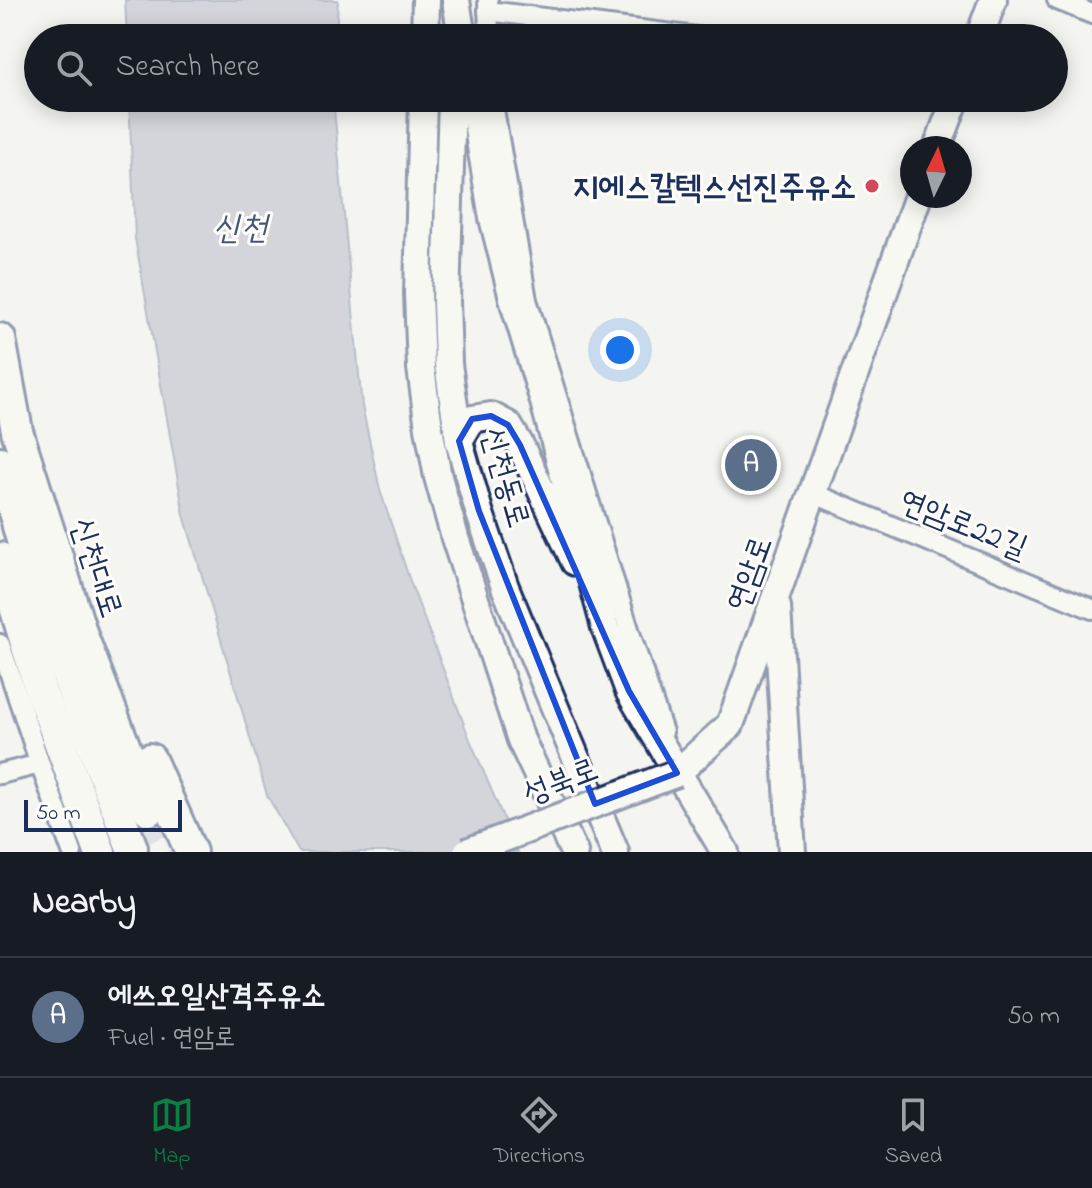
<!DOCTYPE html>
<meta charset="utf-8">
<style>
:root{--surface:#171b24;--page:#242831;--text:#f1f3f6;--muted:#9ea1a6;--line:#363941;--accent:#0b8043}
body{margin:0;font-family:"Indie Flower","Poor Story",sans-serif;background:var(--page);color:var(--text)}
.compass{position:absolute;left:900px;top:136px;width:72px;height:72px;border-radius:50%;background:var(--surface);box-shadow:0 4px 20px #0003;rotate:5deg}
.scale{position:absolute;left:24px;bottom:20px;width:158px;box-sizing:border-box;padding-left:8px;border:4px solid #1b2f5e;border-top:0;font-size:22px;line-height:28px;white-space:nowrap;color:#1b2f5e;-webkit-text-stroke:6px #fdfcf7;paint-order:stroke}
.you{position:absolute;left:620px;top:350px;width:28px;height:28px;margin:-20px;border:6px solid #fff;border-radius:50%;background:#1a73e8;box-shadow:0 0 0 12px #1a73e833}
.badge{display:grid;place-items:center;width:52px;height:52px;border-radius:50%;background:var(--accent);color:#fff;font-size:26px;font-weight:700}
.pin{position:absolute;translate:-50% -50%;border:4px solid #fff;box-shadow:0 2px 8px #0006}
.list{margin:0;padding:0;list-style:none}
h2{display:flex;justify-content:space-between;align-items:center;height:104px;margin:0;padding:0 32px;font-size:34px}
h2 small{font-size:26px;font-weight:400;color:var(--muted)}
.list li{display:grid;grid-template-columns:52px 1fr auto;gap:24px;align-items:center;box-sizing:border-box;height:120px;padding:0 32px;border-top:2px solid var(--line)}
.list b{display:block;font-size:30px;white-space:nowrap}
.list p{margin:0;font-size:26px;white-space:nowrap;color:var(--muted)}
.list em{font-size:26px;font-style:normal;color:var(--muted)}
.icon{flex:none;width:44px;height:44px;fill:none;stroke:currentColor;stroke-width:2;stroke-linecap:round;stroke-linejoin:round}
.map{position:relative;flex:none;width:1092px;height:852px;overflow:hidden}
.search{position:absolute;background:var(--surface);box-shadow:0 4px 20px #0003;left:24px;right:24px;top:24px;height:88px;display:flex;align-items:center;gap:20px;box-sizing:border-box;padding:0 28px;border-radius:44px;color:var(--muted);font-size:30px}
.sheet{height:224px;background:var(--surface)}
nav{display:flex;justify-content:space-around;align-items:center;box-sizing:border-box;height:112px;border-top:2px solid var(--line);background:var(--surface);font-size:22px;color:var(--muted)}
nav a{display:grid;justify-items:center;gap:4px}
nav .on{color:var(--accent)}
.map>svg:first-child{display:block}
</style>
<div class="map">
<svg width="1092" height="852" viewBox="0 0 1092 852">
<rect width="100%" height="100%" fill="#f4f4f1"/>
<filter id="ink" filterUnits="userSpaceOnUse"><feTurbulence type="fractalNoise" baseFrequency=".0125" numOctaves="2"/><feDisplacementMap in="SourceGraphic" scale="16" xChannelSelector="R" yChannelSelector="G"/><feConvolveMatrix kernelMatrix="1 2 1 2 8 2 1 2 1" color-interpolation-filters="sRGB"/></filter>
<g filter="url(#ink)">
<!-- water -->
<g fill="#aab0bf" stroke="#717c98" stroke-width="2">
<path d="M125 0H338L336 38H127Z"/>
<path d="M129 98H333L362 406 380 490 411 584 470 740 518 852H299L267 795 184 515 135 238Z"/>
</g>
<g fill="none" stroke-linecap="round" stroke-linejoin="round">
<!-- trunk-tunnel -->
<path stroke="#c9cdd4" stroke-width="30" stroke-dasharray="30 15" stroke-linecap="butt" d="M149 810 169 852"/>
<!-- minor casing -->
<g stroke="#1b2f5e" stroke-width="24">
<g id="minor">
<path d="M1057 0 1092 14"/>
<path d="M488 1 489 38"/>
<path d="M488 11 705 38"/>
<path d="M492 98 527 300 632 639 663 732"/>
<path d="M812 493 1092 609"/>
<path d="M0 644 40 764 72 852"/>
<path d="M0 774 40 764"/>
</g>
</g>
<!-- secondary casing -->
<g stroke="#1b2f5e" stroke-width="32">
<g id="secondary">
<path d="M456 0 462 38"/>
<path d="M425 38 426 0"/>
<path d="M979 38 993 0"/>
<path d="M423 98 418 294 421 368 429 428 438 477 455 538 521 740 574 852"/>
<path d="M452 98 446 302 448 364 459 441 479 511 505 587 615 852"/>
<path d="M473 98 493 218 515 306 543 398 605 627 629 691 725 852"/>
<path d="M937 148 956 98"/>
<path d="M459 441 472 419 491 416 508 425 520 445 575 562"/>
<path d="M777 607 792 852"/>
<path d="M677 773 730 725 918 196"/>
</g>
</g>
<!-- trunk casing -->
<g stroke="#1b2f5e" stroke-width="36">
<g id="trunk">
<path d="M0 339 17 431 83 638 149 810"/>
<path d="M0 462 29 565 82 718 132 848"/>
<path d="M0 558 41 692 100 852"/>
<path d="M150 759 191 852"/>
</g>
</g>
<!-- minor -->
<use href="#minor" stroke="#fdfcf7" stroke-width="18"/>
<!-- secondary -->
<use href="#secondary" stroke="#fdfcf7" stroke-width="26"/>
<!-- trunk -->
<use href="#trunk" stroke="#fdfcf7" stroke-width="30"/>
<!-- secondary-bridge casing -->
<g stroke="#1b2f5e" stroke-width="32" stroke-linecap="butt">
<path id="secondary-bridge" d="M467 852 677 773"/>
</g>
<!-- secondary-bridge -->
<use href="#secondary-bridge" stroke="#fdfcf7" stroke-width="26"/>
</g>
</g>
<!-- marked area -->
<path d="M0 0H1092V852H0ZM491 416 508 425 520 445 629 691 677 773 595 804 479 511 459 441 472 419Z" fill="#f4f4f1" fill-opacity=".55" fill-rule="evenodd"/>
<path fill="none" stroke="#1d4ed8" stroke-width="6" stroke-linejoin="round" d="M491 416 508 425 520 445 629 691 677 773 595 804 479 511 459 441 472 419Z"/>
<!-- markers -->
<circle fill="#d1495b" stroke="#fdfcf7" stroke-width="3" cx="872" cy="186" r="8"/>
<g text-anchor="middle" stroke-width="6" stroke-linejoin="round" paint-order="stroke">
<!-- poi labels -->
<g font-size="32" font-weight="bold" fill="#1b2f5e" stroke="#fdfcf7" text-anchor="end">
<text x="856" y="197">지에스칼텍스선진주유소</text>
</g>
<!-- street labels -->
<g font-size="32" fill="#1b2f5e" stroke="#fdfcf7">
<text transform="translate(507 477) rotate(74)" y="11">신천동로</text>
<text transform="translate(964 523) rotate(22)" y="11">연암로22길</text>
<text transform="translate(98 567) rotate(72)" y="11">신천대로</text>
<text transform="translate(748 573) rotate(-70)" y="11">연암로</text>
<text transform="translate(560 780) rotate(-21)" y="11">성북로</text>
</g>
<!-- water labels -->
<g font-size="34" font-style="italic" fill="#46567b" stroke="#fdfcf7">
<text x="240" y="238">신천</text>
</g>
</g>
</svg>
<svg class="compass" viewBox="-18 -18 36 36"><path d="M0-13l5 13h-10z" fill="#e53935"/><path d="M0 13l5-13h-10z" fill="#9ea1a6"/></svg>
<div class="scale">50 m</div>
<div class="you"></div>
<div class="pin badge" style="left:751px;top:465px;background:#5c6f8a">A</div>
<div class="search"><svg class="icon" aria-label="search" viewBox="0 0 24 24"><circle cx="10" cy="10" r="6"/><path d="M15 15l6 6"/></svg>Search here</div>
</div>
<section class="sheet">
<h2>Nearby<small></small></h2>
<ul class="list">
<li><span class="badge" style="background:#5c6f8a">A</span><div><b>에쓰오일산격주유소</b><p>Fuel · 연암로</p></div><em>50 m</em></li>
</ul>
</section>
<nav>
<a class="on"><svg class="icon" aria-label="map" viewBox="0 0 24 24"><path d="M3 6l6-2 6 2 6-2v14l-6 2-6-2-6 2zM9 4v14M15 6v14"/></svg>Map</a>
<a><svg class="icon" aria-label="directions" viewBox="0 0 24 24"><path d="M12 3l9 9-9 9-9-9zM9 14v-3h6M13 9l2 2-2 2"/></svg>Directions</a>
<a><svg class="icon" aria-label="saved" viewBox="0 0 24 24"><path d="M7 4h10v16l-5-4-5 4z"/></svg>Saved</a>
</nav>
